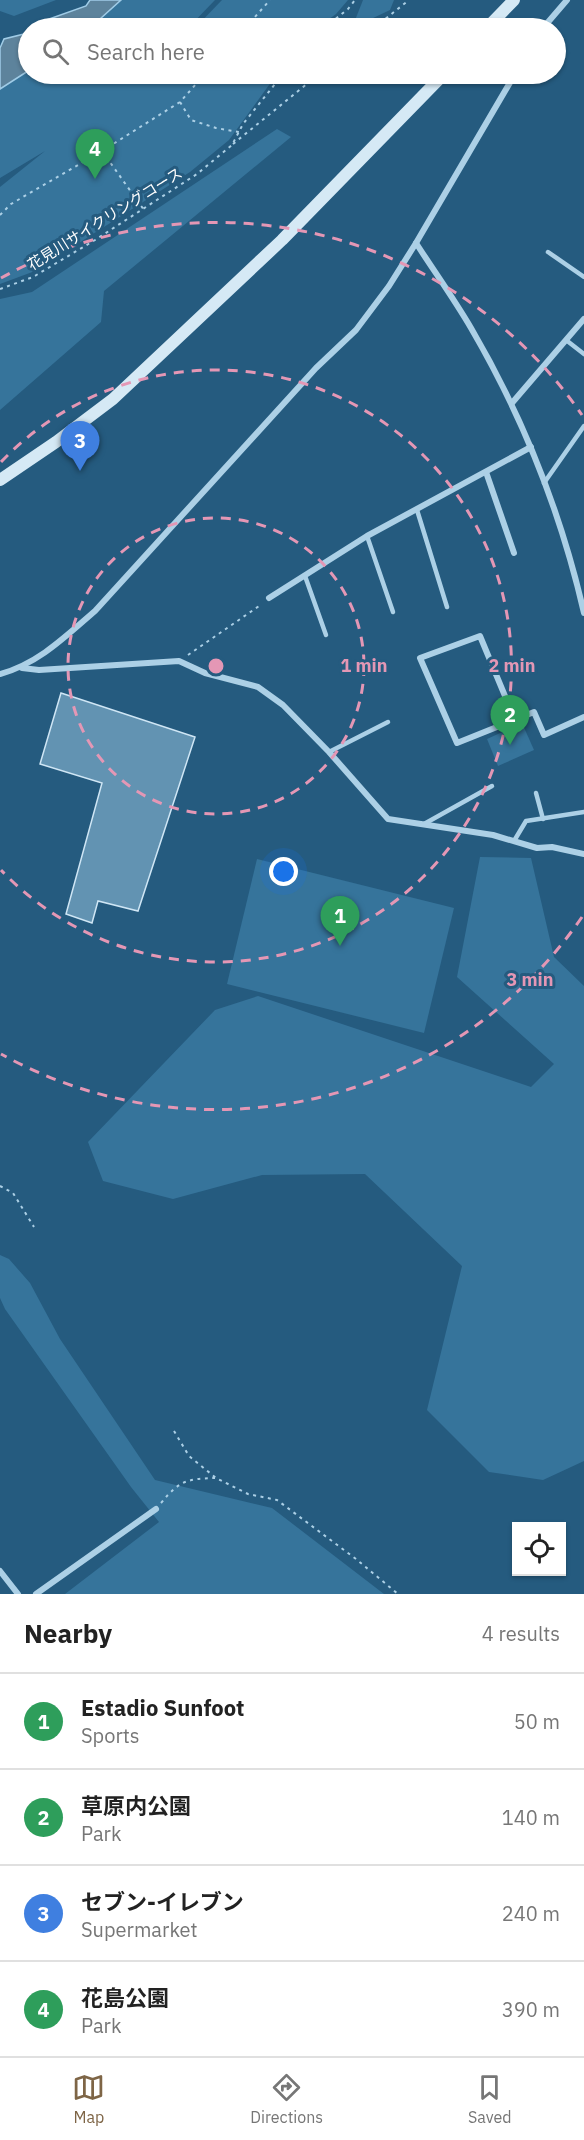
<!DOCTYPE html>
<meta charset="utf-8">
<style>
:root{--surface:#fff;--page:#f6f6f6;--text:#222;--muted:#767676;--line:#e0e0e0;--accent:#7e6546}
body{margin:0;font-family:"IBM Plex Sans","Noto Sans JP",sans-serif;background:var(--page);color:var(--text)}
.controls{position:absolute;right:18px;bottom:18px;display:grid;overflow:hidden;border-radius:0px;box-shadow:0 2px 4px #0004}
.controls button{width:54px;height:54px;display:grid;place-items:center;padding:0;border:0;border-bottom:2px solid var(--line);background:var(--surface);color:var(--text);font:30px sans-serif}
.you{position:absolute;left:284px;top:872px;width:21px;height:21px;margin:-15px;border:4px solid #fff;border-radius:50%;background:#1a73e8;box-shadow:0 0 0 9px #1a73e833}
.badge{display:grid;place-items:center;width:39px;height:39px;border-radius:50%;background:var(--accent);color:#fff;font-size:20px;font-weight:700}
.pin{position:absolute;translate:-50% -50px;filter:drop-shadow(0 2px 3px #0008)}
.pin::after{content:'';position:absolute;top:32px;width:21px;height:18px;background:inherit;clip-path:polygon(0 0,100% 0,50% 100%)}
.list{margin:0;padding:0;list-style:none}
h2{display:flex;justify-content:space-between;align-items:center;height:78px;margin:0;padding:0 24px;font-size:26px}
h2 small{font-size:20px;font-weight:400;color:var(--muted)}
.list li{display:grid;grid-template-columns:39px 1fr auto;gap:18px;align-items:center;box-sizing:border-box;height:96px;padding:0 24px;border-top:2px solid var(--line)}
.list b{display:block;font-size:22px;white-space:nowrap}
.list p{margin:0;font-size:20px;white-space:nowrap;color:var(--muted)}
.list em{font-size:20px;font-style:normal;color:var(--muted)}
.icon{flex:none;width:33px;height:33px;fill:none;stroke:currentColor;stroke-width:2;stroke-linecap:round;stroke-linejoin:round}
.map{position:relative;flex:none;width:584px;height:1594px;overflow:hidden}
.search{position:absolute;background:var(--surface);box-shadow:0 2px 4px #0004;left:18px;right:18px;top:18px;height:66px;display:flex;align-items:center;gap:15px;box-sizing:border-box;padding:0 21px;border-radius:33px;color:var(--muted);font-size:22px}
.sheet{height:462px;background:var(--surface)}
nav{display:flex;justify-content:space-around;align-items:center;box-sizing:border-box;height:84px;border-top:2px solid var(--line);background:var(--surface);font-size:16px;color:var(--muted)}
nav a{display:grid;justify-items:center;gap:3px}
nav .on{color:var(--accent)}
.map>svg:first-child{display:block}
</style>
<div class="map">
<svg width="584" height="1594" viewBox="0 0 584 1594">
<rect width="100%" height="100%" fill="#255b7f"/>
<!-- green -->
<g fill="#36749b">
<path d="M0 0H56L14 16 0 11Z"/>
<path d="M121 0H215L188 28H90Z"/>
<path d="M222 0H348L336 14 317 28H195Z"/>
<path d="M363 0H394L390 10 352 28Z"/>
<path d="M28 71V74H277L229 140 190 172 35 271 0 284V187L45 151 0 178V89Z"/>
<path d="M277 129 291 137 104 291 101 322 0 410V299L32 292Z"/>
<path d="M522 723 534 750 498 766 487 739Z"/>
<path d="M480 857 531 858 554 957 584 986V1461L543 1480 489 1472 427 1410 462 1266 365 1174 262 1175 173 1199 103 1181 88 1142 215 1010 258 996 531 1087 554 1064 457 977Z"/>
<path d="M257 859 454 908 424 1033 227 984Z"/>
<path d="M0 1255 9 1259 30 1283 60 1339 155 1480 272 1508 384 1594H65L159 1522 131 1487 5 1309 0 1298Z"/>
</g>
<!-- water -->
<g fill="#5d839c" stroke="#a0cce7" stroke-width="1.5">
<path d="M90 0H121L90 28H31L38 23 86 6Z"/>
<path d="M28 31V71L0 89V48L4 39 24 34Z"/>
</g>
<!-- building -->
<path fill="#6293b2" stroke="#cfe6f5" stroke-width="1.5" d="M61 693 195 737 138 911 98 901 92 923 66 914 102 783 40 764Z"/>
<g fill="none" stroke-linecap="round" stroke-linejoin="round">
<!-- path -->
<g stroke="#acd0e6" stroke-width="2" stroke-dasharray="3 4.5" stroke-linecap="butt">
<path d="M245 28 270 0"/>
<path d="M324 28 348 9 355 0"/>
<path d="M374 28 409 0"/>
<path d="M180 102 191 120 216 128 239 132"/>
<path d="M233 144 319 74"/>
<path d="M102 151 144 210"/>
<path d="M0 215 11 204 102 151 180 102 205 74"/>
<path d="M0 289 33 277 95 240 197 174 232 145 243 124 283 74"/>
<path d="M188 655 262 604"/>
<path d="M0 1186 13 1193 34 1227"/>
<path d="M174 1431 189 1456 216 1478 248 1494 277 1500 356 1559 398 1594"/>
<path d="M161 1503C180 1480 187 1479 215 1478"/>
</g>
<!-- lane -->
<g stroke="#acd0e6" stroke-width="4.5">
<path d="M548 252 584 277"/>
<path d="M566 340 584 354"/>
<path d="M544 483 584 426"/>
<path d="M417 510 447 607"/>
<path d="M367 536 393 612"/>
<path d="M305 576 326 635"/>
<path d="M329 752 388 722"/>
<path d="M536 793 543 819"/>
<path d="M424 824 492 786"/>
<path d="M514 841 526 821 584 812"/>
</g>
<!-- street -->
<g stroke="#acd0e6" stroke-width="6">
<path d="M543 28 567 0"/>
<path d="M416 243C434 271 454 299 471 328 523 417 561 513 584 613"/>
<path d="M512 403 584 319"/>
<path d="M486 472 514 553"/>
<path d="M269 598 367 536 531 447"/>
<path d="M22 668 39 670 179 661 205 673 258 687 283 705 329 752 388 819 493 835 537 848 552 847 584 854"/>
<path d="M0 674C38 664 66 636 95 611L316 368 356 330 389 286 416 243 515 74"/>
<path d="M515 720 480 636 420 658 457 743 534 712 544 735 584 717"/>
<path d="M0 1571 18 1594"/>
<path d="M36 1594 156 1509"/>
</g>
<!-- secondary -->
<g stroke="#d5e9f5" stroke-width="12">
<path d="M487 28 514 0"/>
<path d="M0 480 56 442 113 399 282 240 444 74"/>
</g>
</g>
<!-- distance rings -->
<g fill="none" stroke="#e497b5" stroke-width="3" stroke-dasharray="10 8">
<circle cx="216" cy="666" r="148"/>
<path d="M1 462A296 296 0 1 1 1 870"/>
<path d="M582 917A444 444 0 0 1 1 1054M1 278A444 444 0 0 1 582 415"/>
</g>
<g text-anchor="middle" stroke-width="6" stroke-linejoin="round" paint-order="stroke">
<!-- street labels -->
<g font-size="15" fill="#fff" stroke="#255b7f">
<text transform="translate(105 219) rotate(-32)" y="5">花見川サイクリングコース</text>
</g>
</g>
<circle cx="216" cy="666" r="9" fill="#e497b5" stroke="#255b7f" stroke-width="3"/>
<g font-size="18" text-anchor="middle" font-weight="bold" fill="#e497b5" stroke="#255b7f" stroke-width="6" stroke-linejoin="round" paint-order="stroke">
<text x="364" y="672">1 min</text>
<text x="512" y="672">2 min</text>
<text x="530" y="986">3 min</text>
</g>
</svg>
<div class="controls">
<button><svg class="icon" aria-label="locate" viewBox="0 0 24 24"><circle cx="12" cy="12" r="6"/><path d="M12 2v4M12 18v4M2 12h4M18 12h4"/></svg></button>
</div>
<div class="you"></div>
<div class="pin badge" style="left:340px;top:946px;background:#2e9e5b">1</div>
<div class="pin badge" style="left:510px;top:745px;background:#2e9e5b">2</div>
<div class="pin badge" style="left:80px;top:471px;background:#3f7fe0">3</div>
<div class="pin badge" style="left:95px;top:179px;background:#2e9e5b">4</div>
<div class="search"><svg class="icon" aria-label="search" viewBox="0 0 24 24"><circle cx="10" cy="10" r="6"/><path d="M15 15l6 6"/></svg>Search here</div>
</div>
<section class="sheet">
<h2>Nearby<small>4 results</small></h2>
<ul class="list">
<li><span class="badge" style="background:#2e9e5b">1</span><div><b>Estadio Sunfoot</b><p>Sports</p></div><em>50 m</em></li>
<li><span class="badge" style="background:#2e9e5b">2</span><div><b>草原内公園</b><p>Park</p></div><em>140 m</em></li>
<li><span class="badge" style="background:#3f7fe0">3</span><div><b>セブン-イレブン</b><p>Supermarket</p></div><em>240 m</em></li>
<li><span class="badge" style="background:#2e9e5b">4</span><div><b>花島公園</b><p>Park</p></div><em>390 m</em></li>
</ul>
</section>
<nav>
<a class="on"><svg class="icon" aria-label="map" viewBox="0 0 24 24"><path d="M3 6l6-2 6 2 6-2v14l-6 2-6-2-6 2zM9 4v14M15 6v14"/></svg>Map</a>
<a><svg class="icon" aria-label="directions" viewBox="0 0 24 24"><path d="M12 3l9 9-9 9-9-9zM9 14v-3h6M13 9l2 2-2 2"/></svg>Directions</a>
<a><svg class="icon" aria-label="saved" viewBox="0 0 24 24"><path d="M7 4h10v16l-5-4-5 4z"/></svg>Saved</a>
</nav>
